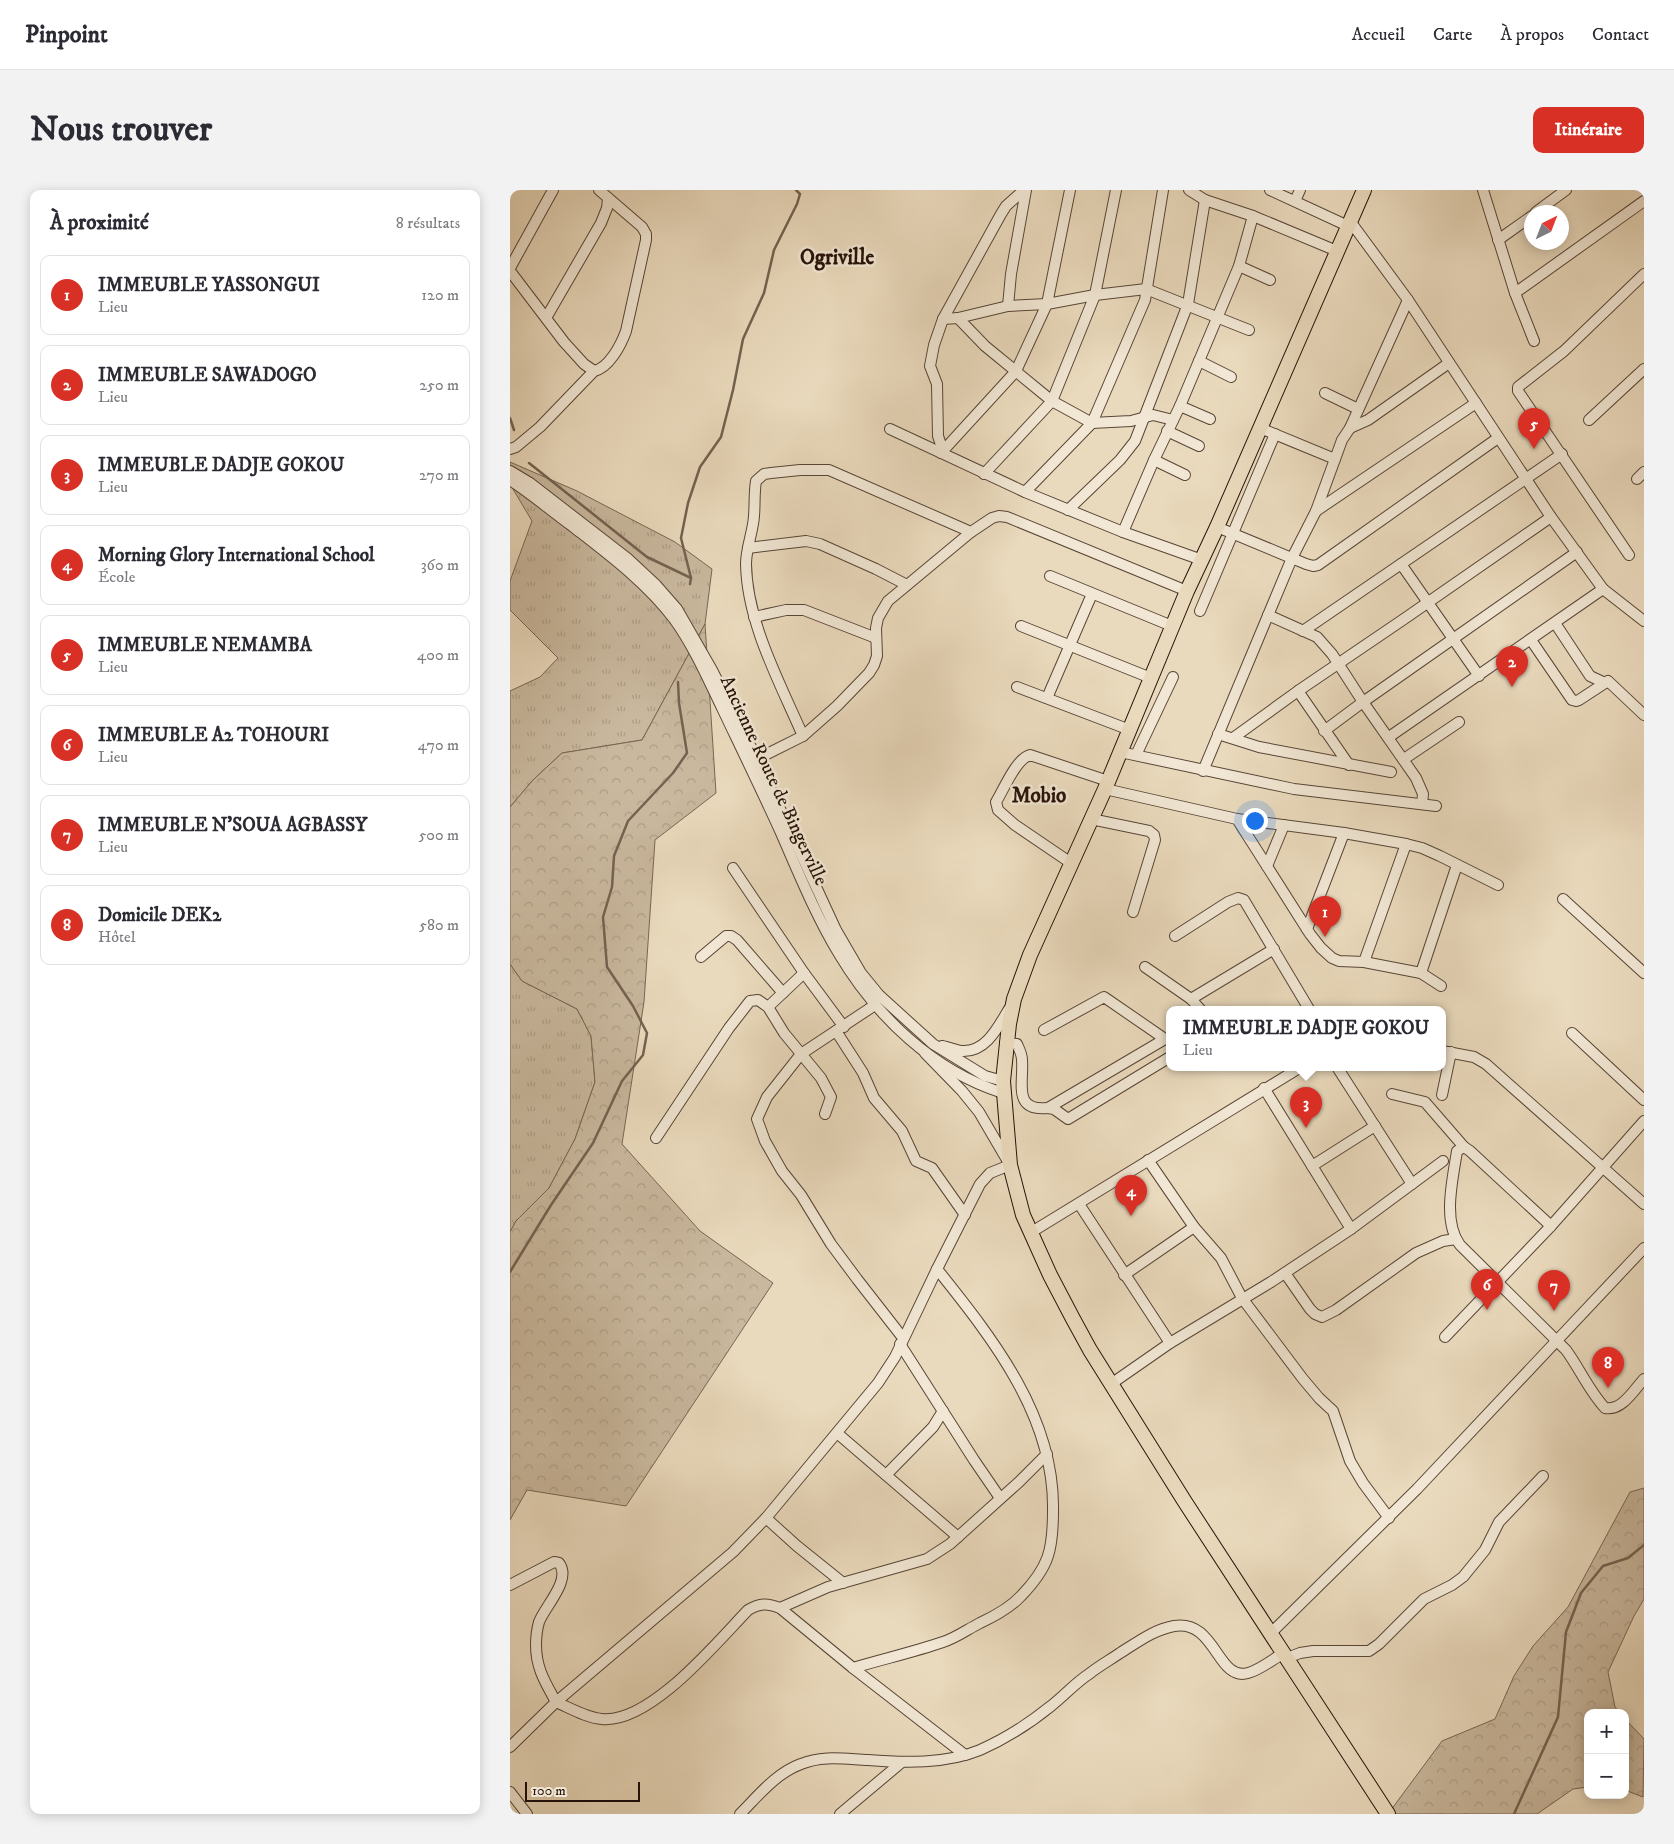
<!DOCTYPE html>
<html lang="fr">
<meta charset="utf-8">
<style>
:root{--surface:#fff;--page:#f2f2f3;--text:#2b2b33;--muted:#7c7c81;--line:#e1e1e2;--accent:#d93025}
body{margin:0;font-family:"IM FELL DW Pica",serif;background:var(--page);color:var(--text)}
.controls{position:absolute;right:15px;bottom:15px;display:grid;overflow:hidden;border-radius:10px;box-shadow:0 2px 12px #0003}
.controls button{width:45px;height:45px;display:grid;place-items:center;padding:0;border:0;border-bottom:1px solid var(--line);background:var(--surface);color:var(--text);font:25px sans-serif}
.compass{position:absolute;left:1014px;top:15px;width:45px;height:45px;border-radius:50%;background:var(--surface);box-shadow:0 2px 12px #0003;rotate:42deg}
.scale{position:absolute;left:15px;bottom:12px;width:115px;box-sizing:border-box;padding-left:5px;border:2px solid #271309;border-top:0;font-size:14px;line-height:18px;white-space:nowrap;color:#271309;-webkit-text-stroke:4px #f1e7d4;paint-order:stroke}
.you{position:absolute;left:744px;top:630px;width:18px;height:18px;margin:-12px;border:4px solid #fff;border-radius:50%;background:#1a73e8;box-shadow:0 0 0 8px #1a73e833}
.badge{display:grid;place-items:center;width:32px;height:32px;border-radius:50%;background:var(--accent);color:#fff;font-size:16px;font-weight:700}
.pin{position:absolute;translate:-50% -41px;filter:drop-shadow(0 1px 2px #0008)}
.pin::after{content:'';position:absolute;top:26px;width:18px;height:15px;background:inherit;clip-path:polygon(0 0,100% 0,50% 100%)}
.popup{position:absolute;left:656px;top:816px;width:280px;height:65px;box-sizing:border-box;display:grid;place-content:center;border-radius:10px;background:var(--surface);filter:drop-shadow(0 1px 4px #0005);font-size:16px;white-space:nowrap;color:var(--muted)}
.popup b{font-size:19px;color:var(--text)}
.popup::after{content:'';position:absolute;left:50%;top:100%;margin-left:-10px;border:10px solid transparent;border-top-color:var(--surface)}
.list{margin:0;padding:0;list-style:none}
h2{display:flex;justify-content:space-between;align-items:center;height:65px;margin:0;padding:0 20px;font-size:21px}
h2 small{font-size:16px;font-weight:400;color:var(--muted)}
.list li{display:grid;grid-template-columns:32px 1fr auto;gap:15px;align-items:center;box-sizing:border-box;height:80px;margin:0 10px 10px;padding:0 10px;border:1px solid var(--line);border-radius:10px}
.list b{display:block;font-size:19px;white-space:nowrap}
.list p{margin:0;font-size:16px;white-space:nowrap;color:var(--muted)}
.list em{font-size:16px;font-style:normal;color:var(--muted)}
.map{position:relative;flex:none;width:1134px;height:1624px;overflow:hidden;border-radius:10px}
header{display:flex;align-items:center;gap:30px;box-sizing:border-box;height:70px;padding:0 25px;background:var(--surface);border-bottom:1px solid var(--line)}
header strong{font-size:24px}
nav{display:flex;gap:28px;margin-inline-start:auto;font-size:18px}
.intro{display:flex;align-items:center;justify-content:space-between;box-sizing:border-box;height:120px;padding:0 30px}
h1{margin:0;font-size:35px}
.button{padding:12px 22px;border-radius:10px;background:var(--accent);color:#fff;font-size:18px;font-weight:700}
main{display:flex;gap:30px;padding:0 30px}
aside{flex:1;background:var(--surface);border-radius:10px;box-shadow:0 2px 12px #0003}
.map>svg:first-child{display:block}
</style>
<header>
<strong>Pinpoint</strong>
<nav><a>Accueil</a><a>Carte</a><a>À propos</a><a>Contact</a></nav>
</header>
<div class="intro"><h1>Nous trouver</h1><a class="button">Itinéraire</a></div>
<main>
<aside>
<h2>À proximité<small>8 résultats</small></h2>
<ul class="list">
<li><span class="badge">1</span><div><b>IMMEUBLE YASSONGUI</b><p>Lieu</p></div><em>120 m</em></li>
<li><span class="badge">2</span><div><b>IMMEUBLE SAWADOGO</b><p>Lieu</p></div><em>250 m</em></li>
<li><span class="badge">3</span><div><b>IMMEUBLE DADJE GOKOU</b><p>Lieu</p></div><em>270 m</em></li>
<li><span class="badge">4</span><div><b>Morning Glory International School</b><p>École</p></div><em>360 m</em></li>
<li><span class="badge">5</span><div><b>IMMEUBLE NEMAMBA</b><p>Lieu</p></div><em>400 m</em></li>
<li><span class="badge">6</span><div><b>IMMEUBLE A2 TOHOURI</b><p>Lieu</p></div><em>470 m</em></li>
<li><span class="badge">7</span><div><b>IMMEUBLE N'SOUA AGBASSY</b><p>Lieu</p></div><em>500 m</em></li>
<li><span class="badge">8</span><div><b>Domicile DEK2</b><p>Hôtel</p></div><em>580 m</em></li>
</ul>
</aside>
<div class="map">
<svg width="1134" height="1624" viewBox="0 0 1134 1624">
<defs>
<pattern id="grass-tufts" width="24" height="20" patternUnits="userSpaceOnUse" patternTransform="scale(1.25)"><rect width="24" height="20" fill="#c9b89e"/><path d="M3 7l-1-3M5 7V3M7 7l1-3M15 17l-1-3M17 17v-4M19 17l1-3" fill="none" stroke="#ad9d87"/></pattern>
<pattern id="forest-crowns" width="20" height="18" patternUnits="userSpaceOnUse" patternTransform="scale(1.25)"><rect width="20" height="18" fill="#c9b89e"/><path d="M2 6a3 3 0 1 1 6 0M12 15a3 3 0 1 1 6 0" fill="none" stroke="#ad9d87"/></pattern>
</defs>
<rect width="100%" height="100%" fill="#eadabd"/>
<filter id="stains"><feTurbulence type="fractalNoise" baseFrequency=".004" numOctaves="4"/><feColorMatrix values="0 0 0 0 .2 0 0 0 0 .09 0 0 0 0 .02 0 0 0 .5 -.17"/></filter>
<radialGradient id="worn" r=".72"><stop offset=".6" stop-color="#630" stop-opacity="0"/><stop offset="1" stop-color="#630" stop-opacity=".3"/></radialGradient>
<!-- grass -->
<g fill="url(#grass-tufts)" stroke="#786654">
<path d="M0 272 67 301 165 352 202 379 195 434 132 550 52 563 23 590 0 617V501L30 487 48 468 0 420V391L22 331 0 294Z"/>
<path d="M0 774 12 791 67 819 81 846 85 892 65 949 39 998 6 1031 0 1042Z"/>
</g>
<!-- forest -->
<g fill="url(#forest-crowns)" stroke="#786654">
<path d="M195 434 206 603 145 650 134 812 112 954 190 1041 263 1093 116 1316 17 1300 0 1330V1042L6 1031 39 998 65 949 85 892 81 846 67 819 12 791 0 774V617L23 590 52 563 132 550Z"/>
<path d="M1134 1298V1409L1124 1426 1098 1482 1105 1517 1110 1523H1078V1597L1063 1599 1027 1624H878L932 1551 985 1529 1004 1486 1023 1456 1058 1417 1120 1302Z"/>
<path d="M1115 1529 1134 1549 1133 1607 1115 1600Z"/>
</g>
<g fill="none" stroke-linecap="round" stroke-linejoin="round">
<!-- stream -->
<g stroke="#746250" stroke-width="2.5">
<path d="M0 228 4 240"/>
<path d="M19 273 137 367 181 388 180 394"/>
<path d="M181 388 171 348 178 313 190 277 211 247 223 200 233 149 254 103 264 60 287 14 290 4 286 0"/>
<path d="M0 1082 41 1015 83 953 112 891 133 865 137 843 123 816 97 777 93 727 102 697 104 666 118 631 163 583 177 563 169 513 168 492"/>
<path d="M1004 1624 1048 1527 1056 1442 1071 1403 1093 1376 1118 1368 1134 1355"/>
</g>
<!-- minor casing -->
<g stroke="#584536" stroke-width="12">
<g id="minor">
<path d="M679 0 695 10 743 26 827 61"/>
<path d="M760 0 838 36"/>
<path d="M973 0 1005 103 1024 151"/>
<path d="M785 11 790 0"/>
<path d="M1026 22 1056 0"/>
<path d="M840 31 898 110 1041 327 1093 399 1134 431"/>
<path d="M988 50 1022 26"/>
<path d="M729 76 760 90"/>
<path d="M0 78 43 0"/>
<path d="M0 81 54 152 74 174 84 181"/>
<path d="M1005 103 1134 11"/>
<path d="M498 116 501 84 516 0"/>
<path d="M36 128 91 33 97 18 98 8"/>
<path d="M448 128 475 156 542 211 582 233 621 231 643 225 663 230"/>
<path d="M433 129 448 128 498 116 537 114 585 105 636 99 739 140"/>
<path d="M689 171 721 187"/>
<path d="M815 203 848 219"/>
<path d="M670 216 700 229"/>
<path d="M1079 230 1134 179"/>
<path d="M750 238 825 269"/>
<path d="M840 238 858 230 939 173"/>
<path d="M380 239 515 302 613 342 692 370"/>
<path d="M657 241 689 256"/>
<path d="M0 259 6 257 30 237 84 181C99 178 111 155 116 141L136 50V44L132 37 89 0"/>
<path d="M433 261 428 246 427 194 420 176 424 155 433 129 491 24 496 16 514 0"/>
<path d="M431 263 506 181 537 114 560 0"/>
<path d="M644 270 675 285"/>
<path d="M0 281 20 293 117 368 146 395 167 419 202 480 247 569 326 740 351 783 369 805 423 854 475 886 493 891"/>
<path d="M474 284 542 211 585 105 606 0"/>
<path d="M1127 289 1134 282"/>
<path d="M0 290C22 304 41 321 62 336 98 364 136 392 164 429 183 455 198 489 212 518 232 560 252 601 271 643 289 684 306 726 329 764 366 826 423 881 493 903"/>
<path d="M515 302 582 233 635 110 653 0"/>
<path d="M558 320 610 270 625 251 678 114 695 10"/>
<path d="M806 321 966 213"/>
<path d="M707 337 796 374 803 376 808 375 988 248"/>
<path d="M613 342 644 270 670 216 729 76 743 26"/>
<path d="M238 358 296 351 310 354 366 379 397 395"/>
<path d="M1119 365 1008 201V197L1054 161 1134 84"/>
<path d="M891 374 969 486"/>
<path d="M540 386 662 436"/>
<path d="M690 421 765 244"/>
<path d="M758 425 807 447 822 464 853 512 906 588 913 604 912 614"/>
<path d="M244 427 276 420H294L366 448"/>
<path d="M1045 433 1080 486 1095 493"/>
<path d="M511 436 641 488"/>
<path d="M793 441 1052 264"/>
<path d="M1021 450 1062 510 1066 511 1069 510 1098 491 1134 525"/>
<path d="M507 497 620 540"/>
<path d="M788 501 839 575"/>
<path d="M537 508 582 404"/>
<path d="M814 541 853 512 1067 362"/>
<path d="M708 544 749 557 881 582"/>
<path d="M293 546C270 493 237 433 236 374 236 358 243 342 244 326 245 314 244 303 246 291L254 284 261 283 290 280H319L461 342"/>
<path d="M879 547 1093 399"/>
<path d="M723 548 788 501 894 429 1041 327"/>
<path d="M610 562 784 599 926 616"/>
<path d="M626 565 663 487"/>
<path d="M894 569 949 532"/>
<path d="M241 572 293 546 327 516 359 483 364 475 367 466 366 438 368 428 378 411 461 342 482 328 489 326 497 327 677 401"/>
<path d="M693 581 782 368 806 321 832 250 840 238 898 110"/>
<path d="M595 599 727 629 834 643 896 654 912 658 930 666 988 695"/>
<path d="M581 629 639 641 644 645 645 650 623 722"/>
<path d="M727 629 800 744 811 758 822 768 829 771 854 772 911 783 931 796"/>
<path d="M561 673 505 635 488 620 486 612C494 599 506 569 520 565L598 591"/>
<path d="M757 676 774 635"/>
<path d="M223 678 294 783 334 837"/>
<path d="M1053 709 1134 783"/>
<path d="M797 739 834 643"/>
<path d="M665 746 718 712 728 708 734 710 799 819"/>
<path d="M191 767 216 746H221L227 750 273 803"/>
<path d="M854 772 896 654"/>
<path d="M635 777 681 809 690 819"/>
<path d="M911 783 947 675"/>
<path d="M681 809 764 759"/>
<path d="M365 815 291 864 257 907 247 929 255 951 272 981 291 1005 321 1054 347 1089 393 1148"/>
<path d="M258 817 294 783"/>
<path d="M326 841 353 883 364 908 392 941 406 971 422 978 455 1025"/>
<path d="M1062 843 1134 910"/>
<path d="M495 853 507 854C509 859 512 864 512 870 514 892 502 922 538 918L655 849 594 807 534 840"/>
<path d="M432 856C438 857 445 860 451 861 476 863 488 837 499 819"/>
<path d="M932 861 964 867 976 874 1134 1014"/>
<path d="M827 877 902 994"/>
<path d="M754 898 841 1039"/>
<path d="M882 904 915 912 954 957"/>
<path d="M932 905 941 862"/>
<path d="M538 918 544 919 558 929 660 867"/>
<path d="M146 948 219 838 240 811 248 810 258 817 274 843 311 888 321 907 315 924"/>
<path d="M638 970 684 1037 711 1068 732 1108 793 1189 809 1208 823 1221 840 1271 853 1293 879 1328"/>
<path d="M802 976 865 936"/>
<path d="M569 1014 660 1153"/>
<path d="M1041 1036 960 961 954 957 947 961C943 988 932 1031 950 1055L1056 1160C1070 1179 1079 1201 1095 1218 1112 1221 1123 1201 1134 1189"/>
<path d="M520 1043 791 877"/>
<path d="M775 1083 800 1119 805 1124 812 1127 826 1120 906 1063 933 1051 946 1049"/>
<path d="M614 1085 684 1037"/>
<path d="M935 1147 1041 1036 1134 931"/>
<path d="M390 1154 464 1270 490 1308"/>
<path d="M601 1194 660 1153 761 1092 841 1039 933 971"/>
<path d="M327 1243 448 1347"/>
<path d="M376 1285 423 1237 433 1221"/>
<path d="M256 1328 287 1356 333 1393"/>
<path d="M0 1395 44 1372 49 1373C62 1390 35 1416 29 1432 27 1439 26 1448 26 1455 26 1478 35 1492 46 1512 60 1518 77 1528 92 1529 140 1534 207 1452 238 1420 250 1413 257 1413 270 1418L343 1478 455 1565"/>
<path d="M270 1418 318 1397 417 1369 440 1354 509 1292 537 1264"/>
<path d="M761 1443 907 1299 1134 1058"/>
<path d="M777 1468 790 1463 803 1461H859L869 1454 914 1409 942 1395 953 1387 975 1360 989 1332 1033 1286"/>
<path d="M343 1478C373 1469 404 1462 433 1452 446 1448 458 1439 470 1433 485 1426 500 1418 511 1406 539 1377 543 1360 543 1321 545 1227 483 1149 427 1079"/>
<path d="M0 1557 46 1512 223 1362 256 1328 368 1193 385 1167 427 1079 470 994 480 983 500 975 469 922 452 901 415 863"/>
<path d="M0 1602 17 1624"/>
<path d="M230 1624C248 1606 266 1583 291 1574 312 1565 335 1569 358 1570 394 1573 436 1574 470 1560 495 1549 520 1533 541 1516 554 1506 565 1493 579 1484 589 1476 600 1470 610 1463 628 1452 643 1440 664 1436 706 1429 707 1492 738 1483 750 1480 763 1469 774 1463"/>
<path d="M330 1624 392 1572"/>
</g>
</g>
<!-- major casing -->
<g stroke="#271309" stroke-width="16">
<path id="major" d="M854 0 707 337 677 401 595 599 520 765 504 809 499 834 493 891 500 975 513 1025 540 1085 562 1127 580 1160 675 1312 878 1624"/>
</g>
<!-- minor -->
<use href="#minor" stroke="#f1e7d4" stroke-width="10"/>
<!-- major -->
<use href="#major" stroke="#eadabd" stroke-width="14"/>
</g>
<g text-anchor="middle" stroke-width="5" stroke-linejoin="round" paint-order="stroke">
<!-- street labels -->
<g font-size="19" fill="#271309" stroke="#f1e7d4">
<text transform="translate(265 590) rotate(65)" y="7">Ancienne Route de Bingerville</text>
</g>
<!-- quarter labels -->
<g font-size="21" font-weight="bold" fill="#271309" stroke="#f1e7d4">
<text x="327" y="74">Ogriville</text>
<text x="529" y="612">Mobio</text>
</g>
</g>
<rect width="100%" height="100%" filter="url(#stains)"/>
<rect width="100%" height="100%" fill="url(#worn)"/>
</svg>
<div class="controls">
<button>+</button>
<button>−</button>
</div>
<svg class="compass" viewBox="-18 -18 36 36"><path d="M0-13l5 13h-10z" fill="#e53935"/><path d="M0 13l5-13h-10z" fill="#7c7c81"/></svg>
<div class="scale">100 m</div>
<div class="you"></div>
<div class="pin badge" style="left:815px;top:747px">1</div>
<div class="pin badge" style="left:1002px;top:497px">2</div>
<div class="pin badge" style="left:796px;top:938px">3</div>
<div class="popup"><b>IMMEUBLE DADJE GOKOU</b>Lieu</div>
<div class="pin badge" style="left:621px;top:1026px">4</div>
<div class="pin badge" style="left:1024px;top:259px">5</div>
<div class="pin badge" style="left:977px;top:1120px">6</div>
<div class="pin badge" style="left:1044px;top:1121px">7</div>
<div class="pin badge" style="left:1098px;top:1198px">8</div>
</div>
</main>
